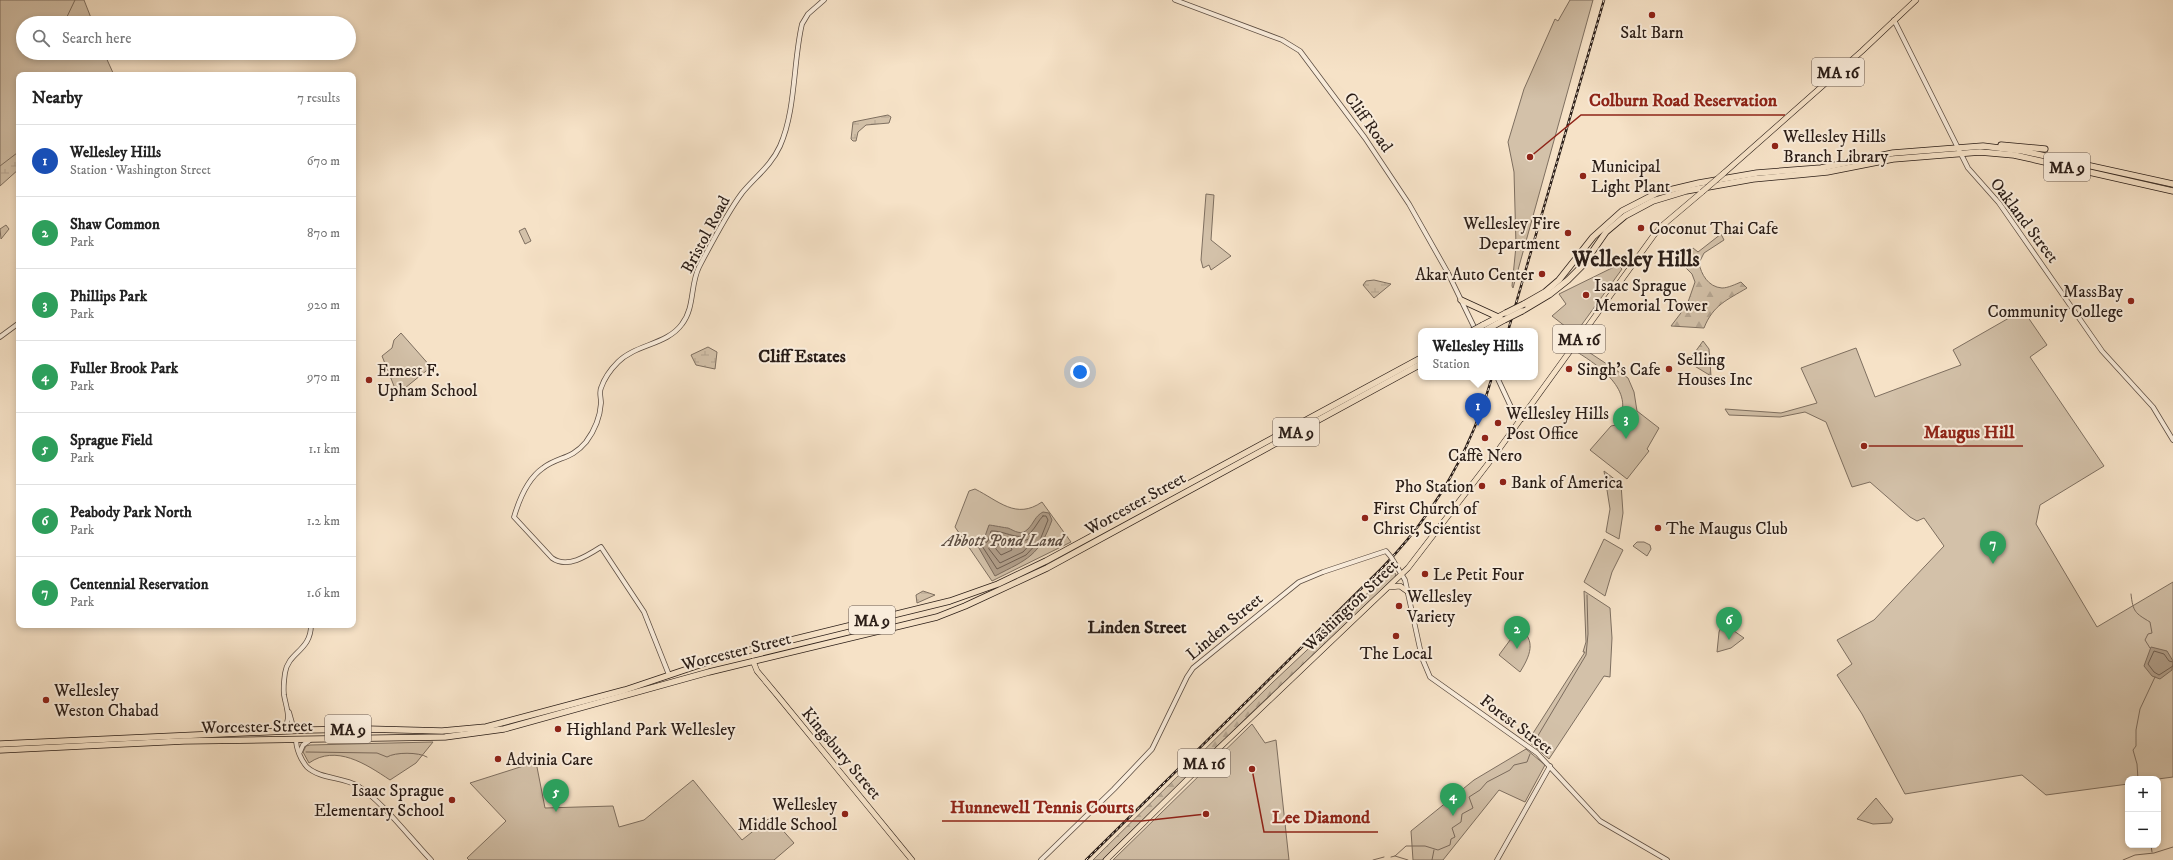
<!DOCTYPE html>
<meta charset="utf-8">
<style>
:root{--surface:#fff;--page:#f6f6f6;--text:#222;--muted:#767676;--line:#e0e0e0;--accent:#8f2418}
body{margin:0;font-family:"IM FELL DW Pica",serif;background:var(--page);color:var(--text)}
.controls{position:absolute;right:12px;bottom:12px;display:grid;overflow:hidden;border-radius:8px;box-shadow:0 2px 6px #0003}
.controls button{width:36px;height:36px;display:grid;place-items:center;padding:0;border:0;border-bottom:1px solid var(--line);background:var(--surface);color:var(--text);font:20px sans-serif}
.you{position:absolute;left:1080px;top:372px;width:14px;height:14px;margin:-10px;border:3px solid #fff;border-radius:50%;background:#1a73e8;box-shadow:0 0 0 6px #1a73e833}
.badge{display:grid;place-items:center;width:26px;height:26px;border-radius:50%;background:var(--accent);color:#fff;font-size:13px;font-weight:700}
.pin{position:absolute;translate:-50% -33px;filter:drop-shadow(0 1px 2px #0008)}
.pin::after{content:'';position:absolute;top:21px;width:14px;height:12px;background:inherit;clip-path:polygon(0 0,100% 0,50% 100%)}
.popup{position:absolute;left:1418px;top:328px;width:120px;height:52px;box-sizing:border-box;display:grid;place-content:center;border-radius:8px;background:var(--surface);filter:drop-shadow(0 1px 3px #0005);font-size:13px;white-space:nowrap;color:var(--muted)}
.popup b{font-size:15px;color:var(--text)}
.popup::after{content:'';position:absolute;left:50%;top:100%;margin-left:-8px;border:8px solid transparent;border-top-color:var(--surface)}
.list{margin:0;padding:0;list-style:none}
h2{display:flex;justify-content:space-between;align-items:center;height:52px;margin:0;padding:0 16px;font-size:17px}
h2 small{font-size:13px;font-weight:400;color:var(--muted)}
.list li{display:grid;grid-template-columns:26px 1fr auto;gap:12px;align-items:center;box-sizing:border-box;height:72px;padding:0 16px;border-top:1px solid var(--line)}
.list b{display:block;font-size:15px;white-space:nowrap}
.list p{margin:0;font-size:13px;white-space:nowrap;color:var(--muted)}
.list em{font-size:13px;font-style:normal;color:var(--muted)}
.icon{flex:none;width:22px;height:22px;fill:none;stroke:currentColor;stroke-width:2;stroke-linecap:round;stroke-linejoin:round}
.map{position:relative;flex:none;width:2173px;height:860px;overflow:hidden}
.search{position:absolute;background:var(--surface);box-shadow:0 2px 6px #0003;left:16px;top:16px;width:340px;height:44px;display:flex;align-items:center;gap:10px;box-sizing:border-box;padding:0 14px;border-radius:22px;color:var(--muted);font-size:15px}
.panel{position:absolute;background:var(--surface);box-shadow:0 2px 6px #0003;left:16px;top:72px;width:340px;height:556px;border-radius:8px}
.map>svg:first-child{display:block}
</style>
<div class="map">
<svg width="2173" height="860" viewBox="0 0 2173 860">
<defs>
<pattern id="forest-firs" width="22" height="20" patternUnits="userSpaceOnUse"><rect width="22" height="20" fill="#d3c1a9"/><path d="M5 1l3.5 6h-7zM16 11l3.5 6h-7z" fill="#b5a591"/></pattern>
<pattern id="wetland-marsh" width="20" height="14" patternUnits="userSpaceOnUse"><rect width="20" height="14" fill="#d3c1a9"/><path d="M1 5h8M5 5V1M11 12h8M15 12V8" fill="none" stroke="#b5a591"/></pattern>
</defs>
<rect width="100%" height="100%" fill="#f6e2c7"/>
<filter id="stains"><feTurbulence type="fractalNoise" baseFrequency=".005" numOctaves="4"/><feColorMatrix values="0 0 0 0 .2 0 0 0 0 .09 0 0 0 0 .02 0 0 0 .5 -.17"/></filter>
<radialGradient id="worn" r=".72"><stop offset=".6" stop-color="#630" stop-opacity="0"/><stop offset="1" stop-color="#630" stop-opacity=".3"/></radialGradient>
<!-- forest -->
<g fill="url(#forest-firs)" stroke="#7e6f60">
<path d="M1721 234 1724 240 1704 253 1699 263C1701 274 1708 287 1722 288 1728 288 1736 284 1741 282L1747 288C1727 300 1713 305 1704 328L1671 326 1687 305 1695 282 1692 274 1681 263 1693 248 1698 252Z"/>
<path d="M1703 341 1709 349 1711 376 1688 362Z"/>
<path d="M1391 571 1396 574 1395 577 1248 716 1102 860H1093L1272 683Z"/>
</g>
<!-- wetland -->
<g fill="url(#wetland-marsh)" stroke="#7e6f60">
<path d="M888 115 891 117 889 123 866 125 858 132 856 141H853L851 139 853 122Z"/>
<path d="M19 131V169L0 186V135Z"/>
<path d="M1374 280 1391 284 1374 298 1363 285 1366 281Z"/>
<path d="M708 347 717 352 715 369 696 365 691 355Z"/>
<path d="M923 591 935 595 917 603 916 595Z"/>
</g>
<!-- green -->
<g fill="#d3c1a9" stroke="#7e6f60">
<path d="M0 0H84L93 23H23V53H104L114 75H19V154L17 153 0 166Z"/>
<path d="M1570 0H1593L1513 288 1512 286 1516 246 1514 172 1508 142 1524 89 1555 19 1558 21Z"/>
<path d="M1206 194 1214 195 1211 240 1231 256 1211 270 1209 265 1203 268 1201 260Z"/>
<path d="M6 225 9 229 1 239 0 229Z"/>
<path d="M525 228 531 241 525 244 519 231Z"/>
<path d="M1618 265 1622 269 1575 334 1552 316 1566 304 1559 294Z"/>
<path d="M2023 310 2047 345 2030 357 2104 466 2040 505 2036 524 2097 627 2173 582V777L2158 779H2128V784L2046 795 2022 775 1905 794 1862 714 1837 675 1852 664 1837 640 1874 620 1944 546 1924 518 1917 521 1910 517 1870 482 1852 487 1826 422 1805 412 1780 417 1729 415 1725 409 1781 413 1817 403 1801 368 1856 348 1875 397 1961 365 1953 350Z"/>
<path d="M401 333 431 367 400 392 396 391 382 356 392 348 394 340Z"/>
<path d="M1581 347 1628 378 1634 392 1637 411 1659 428 1647 449 1649 451 1627 479 1590 450 1611 426 1616 425C1638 393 1601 367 1577 352Z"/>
<path d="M1604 471 1621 484 1623 513 1619 539 1606 532 1610 509Z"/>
<path d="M975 489C999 501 1016 520 1042 502L1071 542 992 581 955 527 969 491Z"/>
<path d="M1604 539 1623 550 1612 572 1605 596 1584 582Z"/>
<path d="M1637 542H1644L1650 545 1651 549 1647 556 1633 546Z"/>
<path d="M1584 591 1610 608 1612 638 1610 677 1604 676 1549 759 1528 741 1585 652H1583L1586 642Z"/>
<path d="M1722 625 1727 626 1744 638 1731 648 1717 652 1719 632Z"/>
<path d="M1519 628C1537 640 1530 656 1520 672L1499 655Z"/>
<path d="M1252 724 1265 743 1276 740 1289 860H1113Z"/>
<path d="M433 742 416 763 390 780C366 764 336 744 309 763L303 752 306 746 310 745Z"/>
<path d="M1526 749 1545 765 1525 802 1499 790 1443 860H1413L1411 831 1474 780Z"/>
<path d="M536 762 545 808 613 806 619 827 644 820 693 780 742 840 771 817 794 843 774 860H469L467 858 506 821 470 783Z"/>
<path d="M1876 798 1893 819 1891 823 1873 824 1857 819Z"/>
</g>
<!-- water -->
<g fill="#b19f8b" stroke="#7b6b5d">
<path d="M1043 512 1049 513 1052 520C1039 556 1028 559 995 576L976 543 984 539 989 525C991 525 1006 528 1008 528 1015 531 1021 536 1028 529 1034 523 1035 516 1043 512Z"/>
<path d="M2151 647 2167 651 2173 661 2172 670 2160 679 2152 676 2144 666Z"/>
</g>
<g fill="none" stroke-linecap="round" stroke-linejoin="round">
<!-- shore -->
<g stroke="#6e5e51" stroke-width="1">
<path d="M1043 516H1046L1048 520 1040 540 1026 555 997 569 982 546 988 541 991 531C1004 530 1021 543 1031 532 1036 527 1038 521 1043 516Z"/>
<path d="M996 537C1012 537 1015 545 1032 538L1034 540 1023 552 1000 563 989 549Z"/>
<path d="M1000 543 1011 547 1012 550 1001 555 996 549Z"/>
<path d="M2173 662 2169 661 2164 654 2154 651 2148 664 2154 672 2159 675 2173 666"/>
</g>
<!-- stream -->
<g stroke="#7b6b5d" stroke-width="1">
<path d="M64 23 75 0"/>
<path d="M2131 594C2133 612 2135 613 2150 622L2152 633 2148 634 2145 640 2150 648"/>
<path d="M1533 744 1586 655 1588 634 1587 595"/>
<path d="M306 752 377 753 387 757C395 752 419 752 427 757"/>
<path d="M2138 779 2137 764 2133 750 2136 746V730L2140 709 2155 677"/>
<path d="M2151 845 2152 852"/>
<path d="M1395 856 1408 860"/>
<path d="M1391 857 1395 856 1406 846H1425L1438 850 1450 845 1451 839 1455 837 1452 828 1461 822 1462 814 1473 808 1469 797 1480 790 1487 782 1510 770 1514 765 1527 762 1530 754"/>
<path d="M1373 860 1384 857"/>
<path d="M1432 860 1434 850"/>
<path d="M2123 860 2135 855 2154 853 2173 847"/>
</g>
<!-- minor casing -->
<g stroke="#5d4e43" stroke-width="5.5">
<g id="minor">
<path d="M1175 0 1282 40 1300 51 1365 138 1409 204 1448 273 1476 331"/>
<path d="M1894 20 1968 168 1999 203 2102 351 2153 407 2173 440"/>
<path d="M0 337 19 323"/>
<path d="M1497 377 1511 407 1522 419"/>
<path d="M1397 567 1405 580 1422 658 1430 677 1537 753 1600 821 1667 860"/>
<path d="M669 675 644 612 601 547C587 556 567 569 552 558L514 517C519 500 527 479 543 468 559 456 571 460 586 442 595 430 600 418 601 403 601 398 599 392 601 388 604 379 611 369 618 362 636 344 667 345 682 324 695 307 690 285 699 267 711 244 727 213 742 193 755 177 771 166 780 146 796 110 793 62 802 24L808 14 824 0"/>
<path d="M289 712 294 730"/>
<path d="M279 731C294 723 286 708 284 695 283 687 284 680 285 673 288 652 311 651 311 625"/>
<path d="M296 739C296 749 301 760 307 767 320 779 343 777 358 786 381 800 411 839 431 860"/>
<path d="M300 752 303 745 310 740"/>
<path d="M1041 860 1114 789 1152 749 1187 677 1193 668 1299 582 1323 572 1386 551 1391 557"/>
<path d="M1497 860 1550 766"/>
</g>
</g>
<!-- major casing -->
<g stroke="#2a1d17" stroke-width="6">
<g id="major">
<path d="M1724 173 1862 51 1916 0"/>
<path d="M1390 587 1400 586 1407 591"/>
<path d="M753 661 757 671 777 695 912 860"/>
<path d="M1106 860 1216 751 1408 568 1494 456 1654 235 1663 225 1702 192"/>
</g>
</g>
<!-- highway casing -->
<g stroke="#2a1d17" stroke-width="7">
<g id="highway">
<path d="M2001 145 2045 149"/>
<path d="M1461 300 1498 317"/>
<path d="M1524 304 1545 292 1559 280 1593 237 1622 211 1657 193 1699 183 1757 173 1821 168 1893 153 1983 146 2023 151 2173 184"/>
<path d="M1522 311 1549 295 1568 280 1583 265 1606 232 1625 216 1653 201 1686 191 1753 179 1827 172 1893 159 1980 152 2014 155 2173 191"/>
<path d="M1483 325 1506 313"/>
<path d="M1484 331 1504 320"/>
<path d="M0 744 308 730 367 729 442 731 486 727 625 690 726 656 950 601 998 584 1046 561 1421 358"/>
<path d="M0 750 184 741 445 737 504 729 709 672 937 617 965 606 1047 568 1421 364"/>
</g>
</g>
<!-- minor -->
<use href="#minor" stroke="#f9ecdb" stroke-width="4"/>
<!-- major -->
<use href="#major" stroke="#f6e2c7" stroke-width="5"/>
<!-- highway -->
<use href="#highway" stroke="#f6e2c7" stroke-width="5.5"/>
<!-- rail casing -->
<g stroke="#2a1d17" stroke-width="2.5">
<g id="rail">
<path d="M1508 331 1604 0"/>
<path d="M1086 860 1381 569C1435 514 1471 451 1492 377"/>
</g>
</g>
<!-- rail -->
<use href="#rail" stroke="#f9ecdb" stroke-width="1" stroke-dasharray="3" stroke-linecap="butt"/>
<!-- minor-bridge casing -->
<g stroke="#5d4e43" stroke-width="5.5" stroke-linecap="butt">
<path id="minor-bridge" d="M1391 557 1397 567"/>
</g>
<!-- major-bridge casing -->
<g stroke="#2a1d17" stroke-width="6" stroke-linecap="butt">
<path id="major-bridge" d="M1702 192 1724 173"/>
</g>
<!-- highway-bridge casing -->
<g stroke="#2a1d17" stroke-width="7" stroke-linecap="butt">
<g id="highway-bridge">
<path d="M1506 313 1524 304"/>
<path d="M1504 320 1522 311"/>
<path d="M1472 331 1483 325"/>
</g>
</g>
<!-- minor-bridge -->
<use href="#minor-bridge" stroke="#f9ecdb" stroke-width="4"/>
<!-- major-bridge -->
<use href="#major-bridge" stroke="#f6e2c7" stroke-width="5"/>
<!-- highway-bridge -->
<use href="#highway-bridge" stroke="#f6e2c7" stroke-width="5.5"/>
</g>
<!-- markers -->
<g fill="#8f2418" stroke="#f9ecdb" stroke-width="1.5">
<circle cx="1652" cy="15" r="4"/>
<circle cx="1775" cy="146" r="4"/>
<circle cx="1583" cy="176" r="4"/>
<circle cx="1641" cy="228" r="4"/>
<circle cx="1568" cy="233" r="4"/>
<circle cx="1542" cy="274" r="4"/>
<circle cx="1586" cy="295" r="4"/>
<circle cx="2131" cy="301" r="4"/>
<circle cx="1569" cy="369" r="4"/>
<circle cx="1669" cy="369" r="4"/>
<circle cx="369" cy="380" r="4"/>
<circle cx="1498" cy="423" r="4"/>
<circle cx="1485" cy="438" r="4"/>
<circle cx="1503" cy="482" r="4"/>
<circle cx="1482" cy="486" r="4"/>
<circle cx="1365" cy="518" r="4"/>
<circle cx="1658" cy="528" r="4"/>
<circle cx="1425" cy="574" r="4"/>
<circle cx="1399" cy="606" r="4"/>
<circle cx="1396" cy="636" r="4"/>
<circle cx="46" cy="700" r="4"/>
<circle cx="558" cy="729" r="4"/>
<circle cx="498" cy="759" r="4"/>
<circle cx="452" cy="800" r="4"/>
<circle cx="845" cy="814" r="4"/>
</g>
<g text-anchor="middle" stroke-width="4" stroke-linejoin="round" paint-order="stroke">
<!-- shield labels -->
<g fill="#f9ecdb" stroke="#685b52" stroke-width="1">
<rect x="1812" y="58" width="52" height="28" rx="3"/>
<rect x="2044" y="153" width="46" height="28" rx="3"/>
<rect x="1553" y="325" width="52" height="28" rx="3"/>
<rect x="1273" y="418" width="46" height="28" rx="3"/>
<rect x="849" y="606" width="46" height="28" rx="3"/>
<rect x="325" y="715" width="46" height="28" rx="3"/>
<rect x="1178" y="749" width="52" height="28" rx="3"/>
</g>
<g font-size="16" font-weight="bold" fill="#2a1d17">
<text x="1838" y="78">MA 16</text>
<text x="2067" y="173">MA 9</text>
<text x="1579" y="345">MA 16</text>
<text x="1296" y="438">MA 9</text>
<text x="872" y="626">MA 9</text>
<text x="348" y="735">MA 9</text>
<text x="1204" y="769">MA 16</text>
</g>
<!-- poi labels -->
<g font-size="17" fill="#2a1d17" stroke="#f9ecdb" text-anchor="start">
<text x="1652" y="38" text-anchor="middle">Salt Barn</text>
<text x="1783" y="142">Wellesley Hills<tspan x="1783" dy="20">Branch Library</tspan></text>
<text x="1591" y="172">Municipal<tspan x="1591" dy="20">Light Plant</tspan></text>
<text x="1560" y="229" text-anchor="end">Wellesley Fire<tspan x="1560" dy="20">Department</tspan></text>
<text x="1649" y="234">Coconut Thai Cafe</text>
<text x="1534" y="280" text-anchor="end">Akar Auto Center</text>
<text x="1594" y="291">Isaac Sprague<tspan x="1594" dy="20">Memorial Tower</tspan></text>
<text x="2123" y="297" text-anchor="end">MassBay<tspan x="2123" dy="20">Community College</tspan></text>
<text x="1677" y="365">Selling<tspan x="1677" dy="20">Houses Inc</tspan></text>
<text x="1577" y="375">Singh's Cafe</text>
<text x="377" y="376">Ernest F.<tspan x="377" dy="20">Upham School</tspan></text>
<text x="1506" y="419">Wellesley Hills<tspan x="1506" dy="20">Post Office</tspan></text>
<text x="1485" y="461" text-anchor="middle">Caffè Nero</text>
<text x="1511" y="488">Bank of America</text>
<text x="1474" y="492" text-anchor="end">Pho Station</text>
<text x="1373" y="514">First Church of<tspan x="1373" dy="20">Christ, Scientist</tspan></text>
<text x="1666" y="534">The Maugus Club</text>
<text x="1433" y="580">Le Petit Four</text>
<text x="1407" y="602">Wellesley<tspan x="1407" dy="20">Variety</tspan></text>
<text x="1396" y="659" text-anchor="middle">The Local</text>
<text x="54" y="696">Wellesley<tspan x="54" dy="20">Weston Chabad</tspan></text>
<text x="566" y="735">Highland Park Wellesley</text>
<text x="506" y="765">Advinia Care</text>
<text x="444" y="796" text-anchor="end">Isaac Sprague<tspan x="444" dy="20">Elementary School</tspan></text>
<text x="837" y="810" text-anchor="end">Wellesley<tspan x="837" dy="20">Middle School</tspan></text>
</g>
<!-- street labels -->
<g font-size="17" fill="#2a1d17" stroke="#f9ecdb">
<text transform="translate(1369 122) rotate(54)" y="6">Cliff Road</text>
<text transform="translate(2025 220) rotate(53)" y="6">Oakland Street</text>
<text transform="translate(705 234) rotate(-62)" y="6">Bristol Road</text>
<text transform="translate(1135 503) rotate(-29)" y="6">Worcester Street</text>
<text transform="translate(1350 605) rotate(-44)" y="6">Washington Street</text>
<text transform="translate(1224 626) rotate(-40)" y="6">Linden Street</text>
<text transform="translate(736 651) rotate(-14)" y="6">Worcester Street</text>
<text transform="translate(1517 724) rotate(37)" y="6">Forest Street</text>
<text transform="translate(257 726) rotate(-1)" y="6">Worcester Street</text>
<text transform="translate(842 753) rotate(50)" y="6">Kingsbury Street</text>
</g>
<!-- park labels -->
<g font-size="17" font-style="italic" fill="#5d4e43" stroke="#f9ecdb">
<text x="1003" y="546">Abbott Pond Land</text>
</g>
<!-- neighbourhood labels -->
<g font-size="18" font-weight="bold" fill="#2a1d17" stroke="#f9ecdb">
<text x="802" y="362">Cliff Estates</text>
<text x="1137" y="633">Linden Street</text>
</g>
<!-- district labels -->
<g font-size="21" font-weight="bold" fill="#2a1d17" stroke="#f9ecdb">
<text x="1636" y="266">Wellesley Hills</text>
</g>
</g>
<!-- callouts -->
<path fill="none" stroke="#8f2418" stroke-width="1.5" d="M1530 157L1581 115H1785M1864 446L1916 446H2023M1206 814L1142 821H942M1252 769L1264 832H1378"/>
<g fill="#8f2418" stroke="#f9ecdb" stroke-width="1.5">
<circle cx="1530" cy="157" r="4"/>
<circle cx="1864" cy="446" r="4"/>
<circle cx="1206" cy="814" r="4"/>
<circle cx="1252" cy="769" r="4"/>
</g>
<g font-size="18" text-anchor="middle" font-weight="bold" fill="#8f2418" stroke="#f9ecdb" stroke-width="4" stroke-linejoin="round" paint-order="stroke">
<text x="1683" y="106">Colburn Road Reservation</text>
<text x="1969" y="438">Maugus Hill</text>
<text x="1042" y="813">Hunnewell Tennis Courts</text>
<text x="1321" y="823">Lee Diamond</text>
</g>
<rect width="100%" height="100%" filter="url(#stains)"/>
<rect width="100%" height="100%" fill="url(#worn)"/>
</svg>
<div class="controls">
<button>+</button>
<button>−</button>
</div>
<div class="you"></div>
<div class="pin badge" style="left:1478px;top:426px;background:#1a4fb4">1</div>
<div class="popup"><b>Wellesley Hills</b>Station</div>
<div class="pin badge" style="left:1517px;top:649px;background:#2e9e5b">2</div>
<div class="pin badge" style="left:1626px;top:439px;background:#2e9e5b">3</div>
<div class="pin badge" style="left:1453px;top:816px;background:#2e9e5b">4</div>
<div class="pin badge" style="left:556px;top:812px;background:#2e9e5b">5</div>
<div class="pin badge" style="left:1729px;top:640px;background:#2e9e5b">6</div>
<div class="pin badge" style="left:1993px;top:564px;background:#2e9e5b">7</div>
<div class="search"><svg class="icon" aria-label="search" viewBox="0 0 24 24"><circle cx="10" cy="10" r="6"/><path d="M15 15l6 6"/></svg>Search here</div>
<section class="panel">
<h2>Nearby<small>7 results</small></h2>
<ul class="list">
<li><span class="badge" style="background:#1a4fb4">1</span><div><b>Wellesley Hills</b><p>Station · Washington Street</p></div><em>670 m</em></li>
<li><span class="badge" style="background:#2e9e5b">2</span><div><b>Shaw Common</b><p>Park</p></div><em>870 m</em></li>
<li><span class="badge" style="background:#2e9e5b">3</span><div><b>Phillips Park</b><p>Park</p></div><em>920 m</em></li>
<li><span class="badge" style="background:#2e9e5b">4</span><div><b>Fuller Brook Park</b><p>Park</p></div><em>970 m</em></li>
<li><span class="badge" style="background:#2e9e5b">5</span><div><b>Sprague Field</b><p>Park</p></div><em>1.1 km</em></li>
<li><span class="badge" style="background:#2e9e5b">6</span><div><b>Peabody Park North</b><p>Park</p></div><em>1.2 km</em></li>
<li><span class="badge" style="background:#2e9e5b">7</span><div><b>Centennial Reservation</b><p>Park</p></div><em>1.6 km</em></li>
</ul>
</section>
</div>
